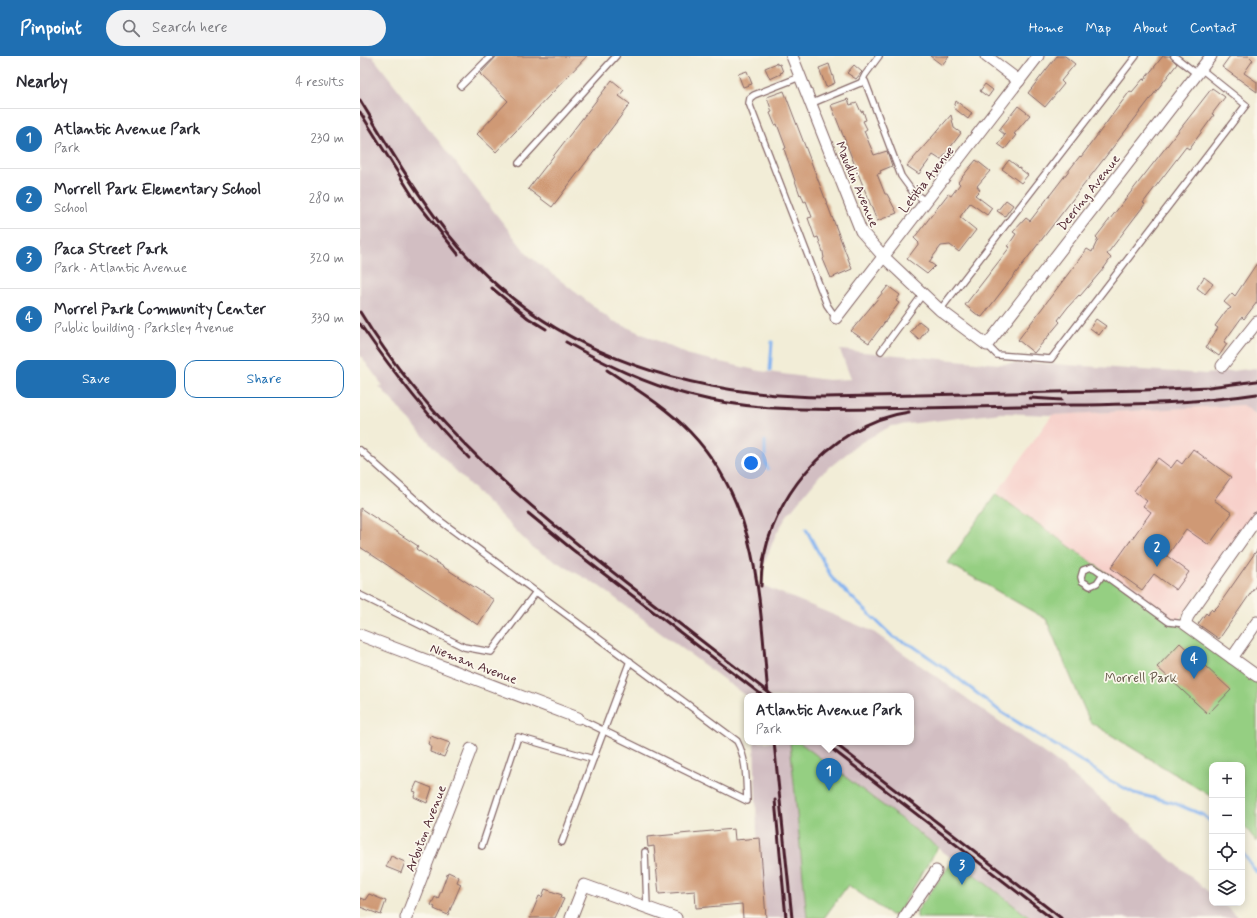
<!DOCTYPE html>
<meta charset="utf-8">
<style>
:root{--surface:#fff;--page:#f2f2f3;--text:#2b2b33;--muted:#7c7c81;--line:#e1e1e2;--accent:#1f6fb2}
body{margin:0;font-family:Mynerve,sans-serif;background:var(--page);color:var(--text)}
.controls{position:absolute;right:12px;bottom:12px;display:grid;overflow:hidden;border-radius:8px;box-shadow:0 2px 10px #0003}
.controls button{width:36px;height:36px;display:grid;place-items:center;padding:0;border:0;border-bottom:1px solid var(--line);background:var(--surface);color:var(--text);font:20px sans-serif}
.you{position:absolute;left:391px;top:407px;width:14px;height:14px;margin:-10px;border:3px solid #fff;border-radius:50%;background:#1a73e8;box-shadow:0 0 0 6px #1a73e833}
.badge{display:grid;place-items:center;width:26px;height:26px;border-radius:50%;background:var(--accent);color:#fff;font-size:13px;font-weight:700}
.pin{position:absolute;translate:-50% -33px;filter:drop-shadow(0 1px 2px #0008)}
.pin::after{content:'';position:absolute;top:21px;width:14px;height:12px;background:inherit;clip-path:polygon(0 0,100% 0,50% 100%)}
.popup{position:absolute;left:384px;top:637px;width:170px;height:52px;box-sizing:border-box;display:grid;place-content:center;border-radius:8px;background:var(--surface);filter:drop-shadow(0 1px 3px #0005);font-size:13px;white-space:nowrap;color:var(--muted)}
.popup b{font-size:15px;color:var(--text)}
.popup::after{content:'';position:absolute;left:50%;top:100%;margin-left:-8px;border:8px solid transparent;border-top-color:var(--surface)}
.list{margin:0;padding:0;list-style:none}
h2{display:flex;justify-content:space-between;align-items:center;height:52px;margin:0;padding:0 16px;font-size:17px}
h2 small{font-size:13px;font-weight:400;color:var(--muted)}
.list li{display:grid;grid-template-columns:26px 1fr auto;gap:12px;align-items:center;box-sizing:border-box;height:60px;padding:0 16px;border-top:1px solid var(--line)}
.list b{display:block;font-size:15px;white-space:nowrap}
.list p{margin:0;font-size:13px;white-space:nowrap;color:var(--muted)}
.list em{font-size:13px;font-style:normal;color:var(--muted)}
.actions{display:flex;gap:8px;padding:12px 16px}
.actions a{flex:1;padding:9px 0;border:1px solid var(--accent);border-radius:12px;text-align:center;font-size:14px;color:var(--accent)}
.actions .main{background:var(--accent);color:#fff}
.icon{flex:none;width:22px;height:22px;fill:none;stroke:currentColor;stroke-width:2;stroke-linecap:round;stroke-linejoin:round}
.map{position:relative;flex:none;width:897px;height:862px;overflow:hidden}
header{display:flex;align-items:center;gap:24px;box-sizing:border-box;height:56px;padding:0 20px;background:var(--accent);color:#fff}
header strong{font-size:19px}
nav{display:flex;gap:22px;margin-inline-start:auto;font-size:14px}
.search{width:280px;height:36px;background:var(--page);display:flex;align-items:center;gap:10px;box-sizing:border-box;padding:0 14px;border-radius:22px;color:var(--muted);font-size:15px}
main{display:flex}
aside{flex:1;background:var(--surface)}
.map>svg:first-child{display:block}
</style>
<header>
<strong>Pinpoint</strong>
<div class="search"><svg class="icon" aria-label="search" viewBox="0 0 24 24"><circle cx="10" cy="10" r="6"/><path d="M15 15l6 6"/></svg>Search here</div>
<nav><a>Home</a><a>Map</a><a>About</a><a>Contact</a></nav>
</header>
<main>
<aside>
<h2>Nearby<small>4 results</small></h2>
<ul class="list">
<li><span class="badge">1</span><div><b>Atlantic Avenue Park</b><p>Park</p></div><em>230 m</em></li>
<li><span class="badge">2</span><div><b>Morrell Park Elementary School</b><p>School</p></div><em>280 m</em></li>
<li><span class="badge">3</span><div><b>Paca Street Park</b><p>Park · Atlantic Avenue</p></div><em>320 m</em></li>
<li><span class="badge">4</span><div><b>Morrel Park Community Center</b><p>Public building · Parksley Avenue</p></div><em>330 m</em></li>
</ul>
<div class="actions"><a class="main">Save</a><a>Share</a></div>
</aside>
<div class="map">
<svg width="897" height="862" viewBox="0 0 897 862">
<rect width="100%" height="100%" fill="#fbf7ec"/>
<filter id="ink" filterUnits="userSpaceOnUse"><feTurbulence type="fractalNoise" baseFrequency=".025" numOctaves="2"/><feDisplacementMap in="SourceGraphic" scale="8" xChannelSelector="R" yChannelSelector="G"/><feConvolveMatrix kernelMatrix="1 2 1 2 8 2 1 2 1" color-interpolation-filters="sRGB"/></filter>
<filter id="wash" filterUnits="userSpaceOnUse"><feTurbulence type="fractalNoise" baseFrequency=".012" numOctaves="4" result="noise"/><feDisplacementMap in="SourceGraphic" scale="16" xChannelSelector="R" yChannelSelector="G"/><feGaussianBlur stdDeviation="0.9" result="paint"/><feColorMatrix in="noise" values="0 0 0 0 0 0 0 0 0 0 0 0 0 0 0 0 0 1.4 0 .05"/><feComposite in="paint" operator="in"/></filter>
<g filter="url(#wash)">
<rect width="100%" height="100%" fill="#f2edd7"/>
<!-- built -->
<path fill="#f7d0ca" d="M883 349 897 359V455L817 566 636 438 692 359Z"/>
<!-- industrial -->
<g fill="#d2bec2">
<path d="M0 0H12L168 199 251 264 329 299 400 315 468 324 491 323 480 294 640 308 677 307 846 318 897 312V359L883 349 692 359 641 357 531 370 500 387 460 419 428 458 415 480 397 527 512 575 702 710 852 839V847H862L879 862H670L439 686H551V640L387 641 239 530 174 493 84 403 19 330H23L0 299Z"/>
<path d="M394 686H430L447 862H400Z"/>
</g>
<!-- green -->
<g fill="#95cf82" stroke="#707756">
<path d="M636 438 897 624V786L882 767V709H852V741L730 666 686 563 588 507Z"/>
<path d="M430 686H439L578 791 537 859H531L488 829 464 862H447Z"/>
<path d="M594 803 670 862H557V855Z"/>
</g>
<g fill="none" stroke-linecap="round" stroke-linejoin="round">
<!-- stream -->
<g stroke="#85b4f0" stroke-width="3">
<path d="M410 314 412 286"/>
<path d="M405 385V405L408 413"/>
<path d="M446 473 472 522 533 581 553 590 586 613 641 656 729 710 749 724 774 737 814 747 843 759 852 767"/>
<path d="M882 796 897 817"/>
</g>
</g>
<g id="blocks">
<!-- building -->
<g fill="#cf9974">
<path d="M137 0H227L136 96 117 78 148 45 120 18Z"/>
<path d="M570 0H589L582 9Z"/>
<path d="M697 0H705L715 8 701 25 704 28 685 51 668 37Z"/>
<path d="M803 0H810L817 8 622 261 619 260 605 249 650 191 648 190 656 178 653 176 666 162 670 165 720 100 721 101 770 35 772 36 783 23 784 24Z"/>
<path d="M870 0H889L893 4 884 17 897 26V36L862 11Z"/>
<path d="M417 7V9L420 8 423 16 420 17 421 18 410 23 405 12Z"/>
<path d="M469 8 475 27 466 31 459 12Z"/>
<path d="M494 9 502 16 496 23 487 17Z"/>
<path d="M387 15 392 28 383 31 378 18Z"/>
<path d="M252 24 264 34 259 40 270 48 192 151 168 133Z"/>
<path d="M625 28 633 34 628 41 620 35Z"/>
<path d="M852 32 865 41 852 58 854 59 829 93 826 91 783 147 785 148 747 198 751 202 744 212 720 240 719 239 708 251 698 264 700 266 674 297 658 284 727 193 732 196 738 183 736 181Z"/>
<path d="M424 35 492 213 471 222 463 203 464 202 463 196 458 181 455 182 448 162 452 161 446 145 444 146 441 138 440 139 424 93 426 92 417 68 415 69 410 57 412 56 407 41Z"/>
<path d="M488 43 490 49 497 47 501 56 503 55 506 64 503 65 507 73 504 75 514 99 527 95 532 110 520 115 521 117 517 118 525 138H527L537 157 517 165 471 49Z"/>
<path d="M596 45 612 57 608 63 594 52Z"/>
<path d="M658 50 670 59 654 78 656 79 645 93 638 88 645 79 639 74Z"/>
<path d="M591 59 594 72 601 77 581 104 573 99 559 118 547 110Z"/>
<path d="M616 104 630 115 617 130 620 134 615 139 632 152 627 159 610 147 600 161 616 174 599 196 590 189 581 190 569 206 575 210 567 218 547 203 559 187 554 182 588 138 591 140 600 128 598 126Z"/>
<path d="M649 104 668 119 661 127 642 113Z"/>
<path d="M646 144 653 149 645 160 637 155Z"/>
<path d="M897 207V246L884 263 882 261 864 286 867 288 859 300 846 291 858 272 855 270 866 255 871 252 864 246 872 237 875 240Z"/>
<path d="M844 221 853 228 845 238 837 232Z"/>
<path d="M528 230 540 239 536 245 539 247 509 287 491 275Z"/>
<path d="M736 263 746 270 739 279 730 272Z"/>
<path d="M559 265 568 272 559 284 550 276Z"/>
<path d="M833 393 871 421 854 444 872 457 849 489 826 473 807 500 829 516 816 534 794 518 782 534 751 512 791 456 783 450 787 445 774 435 798 402 811 412 817 404 822 408Z"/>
<path d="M0 452 58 490 56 493 134 544 118 569 0 491Z"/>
<path d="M897 494V528L859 583 838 568 846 557 848 559 851 553 853 555 858 550Z"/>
<path d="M820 587 871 634 848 658 797 611Z"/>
<path d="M71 680 90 687 84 701 70 696 71 690 68 688Z"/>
<path d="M57 726 72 732 67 747 54 741 56 736 53 735Z"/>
<path d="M374 773 375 784 400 782 406 862H383L382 848 336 852 335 835 299 838 294 790 288 791 287 781Z"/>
<path d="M31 800 45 806 41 817 26 811Z"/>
<path d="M88 816 99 821 97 826 101 828 88 859 74 853 75 851 71 849 75 841 78 843Z"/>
<path d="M185 833 202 839 201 842 204 843 195 862H170L179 840 182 841Z"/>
<path d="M9 838 26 845 21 859 0 851V842L5 844Z"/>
</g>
</g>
</g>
<g filter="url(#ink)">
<use href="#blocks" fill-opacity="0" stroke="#856767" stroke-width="1"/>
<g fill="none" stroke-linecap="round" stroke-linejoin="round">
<!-- service casing -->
<g stroke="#856767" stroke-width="8">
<g id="service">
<path d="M814 0 837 18"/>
<path d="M440 21 394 39 390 42 389 47 467 249 476 262"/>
<path d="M501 27 505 19 519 0"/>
<path d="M101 30 131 0"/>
<path d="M450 48 505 25 541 120 552 135 566 146"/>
<path d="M159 107 256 0"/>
<path d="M580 254 776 0"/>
<path d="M627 289 637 299 691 303 886 49 841 13"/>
<path d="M521 295 563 238"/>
<path d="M0 394 75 461 377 685C387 704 386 724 387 745L218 662"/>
<path d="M743 518 737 527 730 530 722 525 721 521 723 514 732 511 736 513 809 566 825 568"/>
<path d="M0 539 104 591 131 596 176 536"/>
<path d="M202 786 270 605"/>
<path d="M122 790 158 681 233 703"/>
<path d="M285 796 287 852"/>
</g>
</g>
<!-- minor casing -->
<g stroke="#856767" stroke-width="13">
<g id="minor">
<path d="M432 0 501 175 524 201 580 254 627 289 851 0"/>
<path d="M626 0 659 25"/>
<path d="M476 262 678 0"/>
<path d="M862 310 897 266"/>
<path d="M897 462 828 560 825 568 897 620"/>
<path d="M0 579 218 662"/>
<path d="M872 602 897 566"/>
<path d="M46 862 111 693"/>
<path d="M211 862 224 829 316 862"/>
<path d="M544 862 576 815"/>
</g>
</g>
<!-- service -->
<use href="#service" stroke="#fff" stroke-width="5.5"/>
<!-- minor -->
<use href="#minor" stroke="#fff" stroke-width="11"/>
<!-- rail -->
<g stroke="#4a1f2b" stroke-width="3">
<path d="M0 44C28 90 55 136 88 178 181 294 321 340 466 341L784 334 849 331 897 325"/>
<path d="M0 56 55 144 98 198"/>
<path d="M132 232 168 262 186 273"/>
<path d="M0 256C69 369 165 448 268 528 316 565 365 603 413 640"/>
<path d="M0 268C33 316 68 361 109 402"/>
<path d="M206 286C245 308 285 328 329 339 390 355 450 354 512 353 561 352 611 351 660 350 739 348 819 350 897 338"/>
<path d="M247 314C276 333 306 351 330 376 400 449 399 544 408 638"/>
<path d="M670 342 702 344"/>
<path d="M168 457 213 494 403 640"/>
<path d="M401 530C401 450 469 367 549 356"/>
<path d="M414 686 432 862"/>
<path d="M463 686 691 862"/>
<path d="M473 686 701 862"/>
<path d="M415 744 426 862"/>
</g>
</g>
</g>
<g text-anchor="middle" stroke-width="3.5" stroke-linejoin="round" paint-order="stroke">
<!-- street labels -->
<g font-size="13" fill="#4a1f2b" stroke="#fbf7ec">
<text transform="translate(566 123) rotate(-52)" y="5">Letitia Avenue</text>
<text transform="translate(498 128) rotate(67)" y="5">Maudlin Avenue</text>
<text transform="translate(728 136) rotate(-52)" y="5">Deering Avenue</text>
<text transform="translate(114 607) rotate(21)" y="5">Nieman Avenue</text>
<text transform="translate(65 772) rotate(-69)" y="5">Arbuton Avenue</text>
</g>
<!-- park labels -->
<g font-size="13" fill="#605445" stroke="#fbf7ec">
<text x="781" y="626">Morrell Park</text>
</g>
</g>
</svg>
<div class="controls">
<button>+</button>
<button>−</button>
<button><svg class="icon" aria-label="locate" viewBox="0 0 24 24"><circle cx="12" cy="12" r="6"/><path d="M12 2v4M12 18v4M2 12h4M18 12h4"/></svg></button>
<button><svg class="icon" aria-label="layers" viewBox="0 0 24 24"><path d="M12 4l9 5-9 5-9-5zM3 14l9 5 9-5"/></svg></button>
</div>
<div class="you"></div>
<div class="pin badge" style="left:469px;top:735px">1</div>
<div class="popup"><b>Atlantic Avenue Park</b>Park</div>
<div class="pin badge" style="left:797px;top:511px">2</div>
<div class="pin badge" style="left:602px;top:829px">3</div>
<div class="pin badge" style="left:834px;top:623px">4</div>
</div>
</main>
